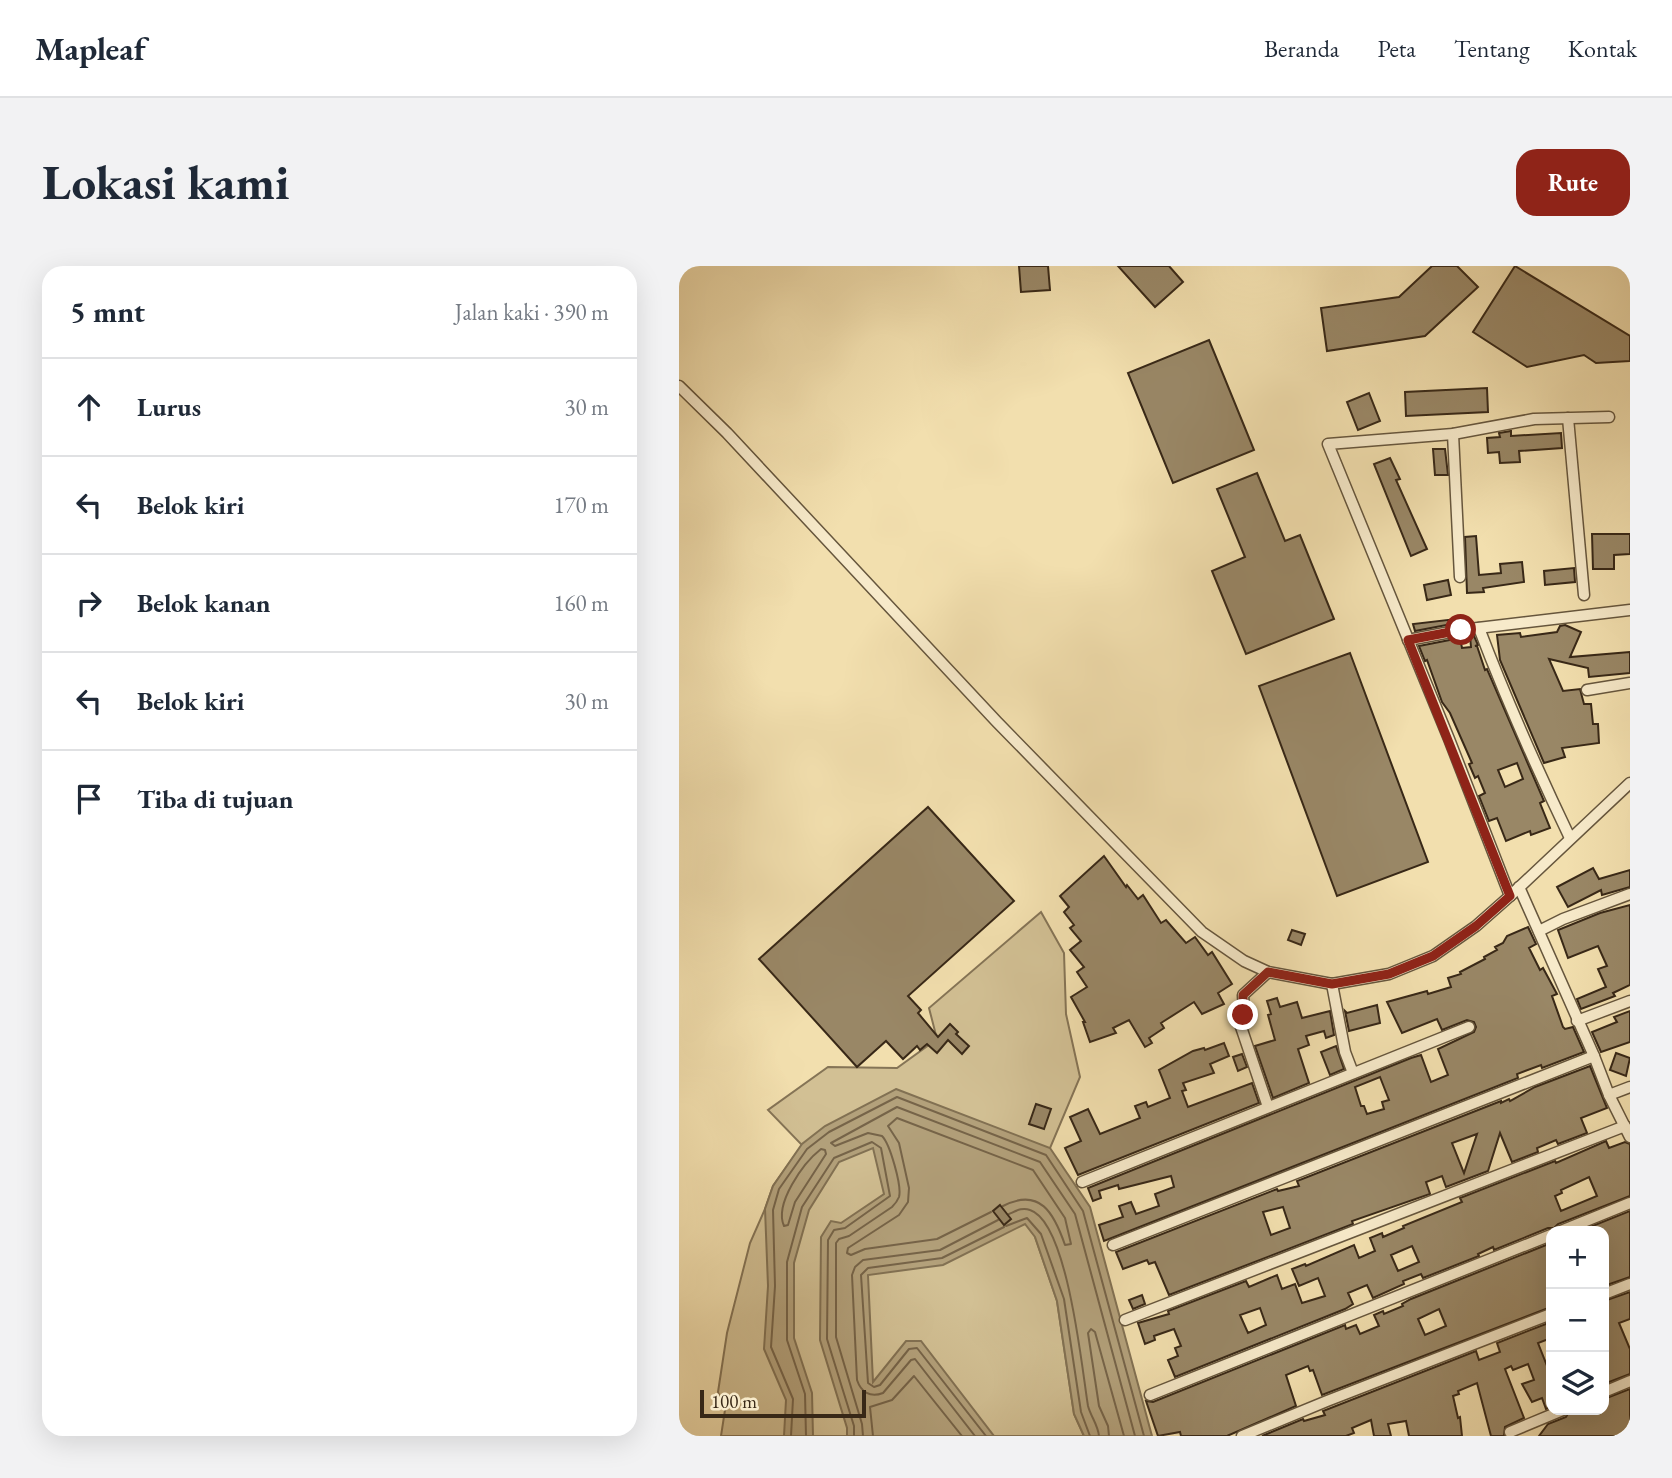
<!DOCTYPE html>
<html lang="id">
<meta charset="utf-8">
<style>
:root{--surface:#fff;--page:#f2f2f3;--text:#1f2937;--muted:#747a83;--line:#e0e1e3;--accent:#8f2418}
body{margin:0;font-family:"EB Garamond",serif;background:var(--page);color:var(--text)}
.controls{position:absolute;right:21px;bottom:21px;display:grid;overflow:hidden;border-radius:14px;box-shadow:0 7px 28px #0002}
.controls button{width:63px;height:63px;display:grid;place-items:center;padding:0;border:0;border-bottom:2px solid var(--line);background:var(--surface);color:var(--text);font:35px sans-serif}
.scale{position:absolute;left:21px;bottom:18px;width:166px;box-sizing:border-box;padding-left:7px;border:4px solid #382817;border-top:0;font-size:19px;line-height:24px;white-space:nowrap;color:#382817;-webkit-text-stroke:5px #f7eaca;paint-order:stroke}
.stop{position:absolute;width:21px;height:21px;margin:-16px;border:5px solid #8f2418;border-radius:50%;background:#fff}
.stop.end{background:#8f2418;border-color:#fff;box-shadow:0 2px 7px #0008}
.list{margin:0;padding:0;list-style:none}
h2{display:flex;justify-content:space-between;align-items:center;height:91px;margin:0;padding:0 28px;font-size:30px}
h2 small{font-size:23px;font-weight:400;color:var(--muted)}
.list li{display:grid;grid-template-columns:46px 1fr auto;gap:21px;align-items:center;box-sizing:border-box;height:98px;padding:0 28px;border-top:2px solid var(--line)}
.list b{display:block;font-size:26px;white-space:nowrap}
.list em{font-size:23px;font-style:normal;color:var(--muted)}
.icon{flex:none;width:38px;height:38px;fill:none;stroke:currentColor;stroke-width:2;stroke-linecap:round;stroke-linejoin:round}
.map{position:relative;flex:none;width:951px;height:1170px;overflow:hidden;border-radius:21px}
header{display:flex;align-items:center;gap:42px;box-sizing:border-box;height:98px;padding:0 35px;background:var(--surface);border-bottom:2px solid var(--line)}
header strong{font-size:33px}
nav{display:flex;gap:38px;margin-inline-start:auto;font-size:24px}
.intro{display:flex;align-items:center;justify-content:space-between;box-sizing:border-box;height:168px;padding:0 42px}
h1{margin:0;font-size:49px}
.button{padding:18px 32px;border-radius:21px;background:var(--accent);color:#fff;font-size:24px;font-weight:700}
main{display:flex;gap:42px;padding:0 42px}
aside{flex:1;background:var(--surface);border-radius:21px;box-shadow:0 7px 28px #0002}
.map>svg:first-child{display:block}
</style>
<header>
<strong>Mapleaf</strong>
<nav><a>Beranda</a><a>Peta</a><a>Tentang</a><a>Kontak</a></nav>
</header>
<div class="intro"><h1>Lokasi kami</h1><a class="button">Rute</a></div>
<main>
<aside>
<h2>5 mnt<small>Jalan kaki · 390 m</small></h2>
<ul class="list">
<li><svg class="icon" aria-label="ahead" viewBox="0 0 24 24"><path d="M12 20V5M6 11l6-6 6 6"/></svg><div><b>Lurus</b></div><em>30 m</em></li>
<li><svg class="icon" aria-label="left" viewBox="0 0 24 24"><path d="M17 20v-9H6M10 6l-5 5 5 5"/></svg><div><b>Belok kiri</b></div><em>170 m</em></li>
<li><svg class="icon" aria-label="right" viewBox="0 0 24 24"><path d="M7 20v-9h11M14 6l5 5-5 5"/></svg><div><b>Belok kanan</b></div><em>160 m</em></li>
<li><svg class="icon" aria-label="left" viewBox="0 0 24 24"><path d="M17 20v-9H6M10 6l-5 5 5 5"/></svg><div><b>Belok kiri</b></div><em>30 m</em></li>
<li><svg class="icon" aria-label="arrive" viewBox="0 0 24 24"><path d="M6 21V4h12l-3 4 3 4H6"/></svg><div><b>Tiba di tujuan</b></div></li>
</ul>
</aside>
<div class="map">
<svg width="951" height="1170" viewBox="0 0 951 1170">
<rect width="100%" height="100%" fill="#f2dfae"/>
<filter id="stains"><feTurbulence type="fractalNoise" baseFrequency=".00286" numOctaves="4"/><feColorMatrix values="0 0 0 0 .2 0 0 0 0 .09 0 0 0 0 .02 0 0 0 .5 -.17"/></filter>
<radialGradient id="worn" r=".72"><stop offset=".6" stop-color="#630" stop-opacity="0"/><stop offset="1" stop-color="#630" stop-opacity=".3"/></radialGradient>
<!-- green -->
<path fill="#d2c094" stroke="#857456" stroke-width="2" d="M362 646 385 687 387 748 401 811 371 882 356 971 378 1035 395 1148 405 1170H42L46 1144 39 1126 48 1067 71 977 86 943 94 920 123 879 89 844 149 801 218 802 258 773 250 742Z"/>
<!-- water -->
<path fill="#b3a17b" stroke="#827153" stroke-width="2" d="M217 823 371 882 411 941 473 1170H405L395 1148 378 1035 356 971 346 958 264 999 189 1009 194 1116 227 1075H242L315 1170H168V1162L141 1074 142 971 152 955 162 957 205 928 194 882 160 896 130 944 115 997V1072L133 1127 134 1170H105L107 1134 85 1083 89 1020 86 943 94 920 123 878 146 860Z"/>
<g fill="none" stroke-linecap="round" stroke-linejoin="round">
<!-- shore -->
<g stroke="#766449" stroke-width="2">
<path d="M142 883 146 884 147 888 116 936 109 959 105 960C95 938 124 897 142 883Z"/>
<path d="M312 946 258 973 186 983 172 989 168 987 169 982 220 949 229 936 230 922 220 877 209 860 218 852 354 904 386 952 392 978 386 979C375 947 361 921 324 940"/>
<path d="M330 948C337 945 343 941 351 944 389 956 403 1104 409 1140 412 1151 419 1159 420 1170"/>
<path d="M327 960 348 952 362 968 385 1033 402 1146 411 1170"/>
<path d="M112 1170 114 1133 92 1081 96 1020 94 944 100 923 128 883 150 866 218 831 367 889 404 945 465 1170"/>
<path d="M127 1170 126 1128 108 1074V996L123 941 155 892 193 876 202 882 211 930 166 962 155 964 149 974 148 1073 175 1160V1170"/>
<path d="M184 1170 183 1158 157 1071V977L160 973 170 970 213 941C217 937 218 936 220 931 223 920 211 878 203 870L189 867 156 880 152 877 218 841 361 896 396 948 456 1170"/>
<path d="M194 1170 191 1141 213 1134 235 1110 283 1170"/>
<path d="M296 1170 236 1093 232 1094 204 1127C191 1132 182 1126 178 1114L173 1009 176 1001 184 994 261 984 319 954"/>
<path d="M307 1170 238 1082 230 1083 201 1119 195 1121 189 1117 182 1009 189 1002 263 992 325 961"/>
<path d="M430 1170 429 1160 420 1140 409 1067 412 1063 416 1066 445 1170"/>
</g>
</g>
<!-- building -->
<g fill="#998766" stroke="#382817" stroke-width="2" fill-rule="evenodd">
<path d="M340 0H369L371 24 342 26Z"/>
<path d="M439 0H490L504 16 476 41Z"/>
<path d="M753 0H778L799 21 746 70 648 85 642 42 720 31Z"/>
<path d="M836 0 951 70V95L917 97 905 89 848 101 794 66Z"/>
<path d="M530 74 575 184 494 217 449 107Z"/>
<path d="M808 122 809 146 727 150 726 126Z"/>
<path d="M690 127 701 155 679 164 668 136Z"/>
<path d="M832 165V170L882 167 883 182 840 185 841 196 821 197 820 186 809 187 808 172 821 171 820 167Z"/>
<path d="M754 183H766L769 209H756Z"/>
<path d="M711 192 721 213 717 214 748 283 732 290 695 198Z"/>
<path d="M578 207 606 275 621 269 655 353 567 388 533 305 566 291 538 223Z"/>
<path d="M913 268H951V288L935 289V303H914Z"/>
<path d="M797 270 800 309 822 307 821 298 843 296 845 316 804 322 805 326 788 327 786 271Z"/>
<path d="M895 302 896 316 866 319 865 305Z"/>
<path d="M769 314 772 329 748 334 745 319Z"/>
<path d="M777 353 778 357 736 365 734 358Z"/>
<path d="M886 359 902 366 891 391 951 386V407L910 411 909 402 870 393 884 425 901 423 905 438H912L914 458H919L920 477 883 482 886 491 865 497 821 394 818 369 841 367 842 371 878 366 881 360Z"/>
<path d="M791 370H795L799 379 796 380H798L806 404 808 403 865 535 861 537 871 562 852 569 851 565 827 575 818 552 810 555 800 530 806 527 799 510 796 512 790 498 793 497 771 447 763 436 748 394 746 395 740 380 781 372 783 382 792 381ZM838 497 844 513 826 521 819 504Z"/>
<path d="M671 387 749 596 658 630 580 420Z"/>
<path d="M249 541 335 635 229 730 242 744 239 747 259 771 271 758 279 766 277 768 290 780 283 788 269 774 258 787 248 778 241 784 238 780 224 793 207 775 178 801 80 693Z"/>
<path d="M425 590 447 621 448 619 459 633 464 629 482 657 487 654 507 677 516 671 529 689 533 686 553 718 539 727 545 738 523 748 515 736 482 757 485 762 470 772 473 777 466 781 450 754 434 762 437 767 411 776 404 756H406L392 731 408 721 398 706 405 701 391 684 402 675 391 662 395 659 385 646 390 641 381 630Z"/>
<path d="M914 602 920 613 951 604V621L923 629 922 624 889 641 878 621Z"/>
<path d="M951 639V719L934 727 936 730 902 743 898 733 927 721 919 703 928 700 919 680 889 692 879 664 921 647Z"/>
<path d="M849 661 857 678 850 682 861 704 864 702 878 728 873 730 884 761 886 763 894 761 905 786 863 802 862 799 838 808 839 812 425 975 420 959 444 951 440 940 452 936 457 948 480 940 476 928 495 921 492 910 440 923 439 919 420 925 422 932 414 935 409 922 732 792 742 789 752 816 769 809 759 783 795 766 797 761 795 756 788 754 763 764 758 753 723 767 708 736 748 725 749 728 772 721 769 712 782 708 781 706 806 693 805 691 818 684 816 681 824 677 828 670ZM701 811 710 834 703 836 705 843 688 848 685 840H682L676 821Z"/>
<path d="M613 664 626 668 622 679 609 674Z"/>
<path d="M598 732 601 741 618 736 623 752 651 745 655 769 647 772 645 765 627 770 630 779 619 783 630 817 594 832 576 780 596 774 589 749 592 748 588 735Z"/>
<path d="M698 739 701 757 670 765 666 745 668 747Z"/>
<path d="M951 745V776L922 786 913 766 938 756 935 751Z"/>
<path d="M545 777 550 790 531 798 535 807 504 817 507 824 503 825 509 841 573 817 580 837 399 909 386 882 402 875 391 851 409 843 421 868 461 852 456 840 467 836 469 841 491 832 480 804 514 785 525 782 526 784Z"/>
<path d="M657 780 665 803 651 809 642 786Z"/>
<path d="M937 787 951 792 947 810 931 804Z"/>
<path d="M563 788 568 801 559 805 554 791Z"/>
<path d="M911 800 928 842 902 852 908 867 879 878 877 874 858 882 859 886 833 896 821 867 809 905 767 921 763 910 747 916 751 928 673 955 674 958 490 1029 476 996 470 998 468 994 444 1003 437 986 598 923 599 925 620 920 618 915 822 835V837L830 833 831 835 856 821ZM798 868 785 907 773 877ZM604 941 611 962 592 969 584 946Z"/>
<path d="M357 838 372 843 365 863 350 858Z"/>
<path d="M927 875 930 882 946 876 951 878V930L879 958 875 962H869L815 984 814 981 799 988 800 990 744 1012 742 1008 724 1015 725 1018 694 1032 688 1019 669 1027 674 1038 666 1043 496 1111 489 1094 499 1090 496 1082 502 1080 495 1063 475 1070 476 1074 466 1078 459 1057 490 1048 489 1045 567 1015 570 1021 598 1009 603 1023 616 1018 623 1037 646 1030 639 1012 620 1020 613 1003 626 998 627 1000 675 979 680 992 696 985 691 972 703 967 704 971 725 962 724 960 783 936 781 932 876 895 877 897ZM910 911 918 930 882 945 876 930 883 927 882 924ZM733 980 740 996 719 1005 712 989ZM581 1042 587 1059 569 1067 561 1049Z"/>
<path d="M321 939 332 953 325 959 314 945Z"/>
<path d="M951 945V1011L925 1020V965H901Z"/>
<path d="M872 977V1041L643 1129 634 1104 631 1105 629 1100 607 1109 617 1140 548 1170H502L501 1166 479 1170 467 1135 474 1136 666 1059 667 1063 677 1059 681 1068 700 1060 695 1049 704 1045 705 1048 724 1040 723 1038 732 1033ZM760 1043 767 1060 746 1069 739 1053Z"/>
<path d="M951 1026V1053L940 1057 951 1083V1108L925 1118V1035Z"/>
<path d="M463 1029 466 1038 454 1043 450 1034Z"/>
<path d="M872 1056V1072L859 1077 872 1110V1141L867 1143 863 1132 853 1136 843 1118 855 1114 849 1098 834 1104 832 1100 826 1103 845 1152 826 1161 825 1170H812L798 1117 779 1125 780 1128 774 1130 779 1152 781 1151 783 1170H730L727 1155 709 1158 712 1170H695L692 1154 673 1162 675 1167 667 1170H583L624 1153 625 1155 646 1149 644 1145 797 1085 800 1094 821 1086 818 1077Z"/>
<path d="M951 1123V1170H860L869 1158 887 1151 891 1144H925V1133Z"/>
</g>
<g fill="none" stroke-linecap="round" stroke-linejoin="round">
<!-- minor casing -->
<g stroke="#66563d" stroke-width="13">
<g id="minor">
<path d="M0 120 48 167 318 456 523 666 565 695 589 706 653 718 710 708 754 690 797 660 831 630 951 517"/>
<path d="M889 152 905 329"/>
<path d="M774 168 781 311"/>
<path d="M800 362C827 433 858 503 891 572"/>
<path d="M729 374 782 364 951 344"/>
<path d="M908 424 951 417"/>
<path d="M840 621 915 790 930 829 951 871"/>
<path d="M831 630 770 473 649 178 774 168 855 153 930 151"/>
<path d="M860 665 884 653 951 628"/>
<path d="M653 718 666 786 674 807"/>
<path d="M898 755 951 735"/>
<path d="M930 829 951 821"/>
<path d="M589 841 560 755 565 746 564 729 589 706"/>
<path d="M403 916 790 761"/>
<path d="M882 965 951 937"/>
<path d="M434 979 915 790"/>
<path d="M925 1028 951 1018"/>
<path d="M446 1054 946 860"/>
<path d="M925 1126 951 1115"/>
<path d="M471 1129 872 969"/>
<path d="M831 1166 884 1144"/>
<path d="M563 1170 648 1135 872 1048"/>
</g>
</g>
<!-- minor -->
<use href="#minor" stroke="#f7eaca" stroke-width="10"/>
</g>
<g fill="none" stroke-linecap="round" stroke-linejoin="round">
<!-- route -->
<path stroke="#8f2418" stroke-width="9" d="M564 749V729L589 706 653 718 710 708 754 690 797 660 831 630 729 374 782 364"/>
</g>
<rect width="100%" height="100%" filter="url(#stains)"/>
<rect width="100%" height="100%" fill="url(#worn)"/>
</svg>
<div class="controls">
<button>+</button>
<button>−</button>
<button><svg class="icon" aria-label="layers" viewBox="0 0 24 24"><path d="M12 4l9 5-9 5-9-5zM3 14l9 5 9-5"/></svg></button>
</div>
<div class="scale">100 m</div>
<div class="stop" style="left:782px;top:364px"></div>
<div class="stop end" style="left:564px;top:749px"></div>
</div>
</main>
